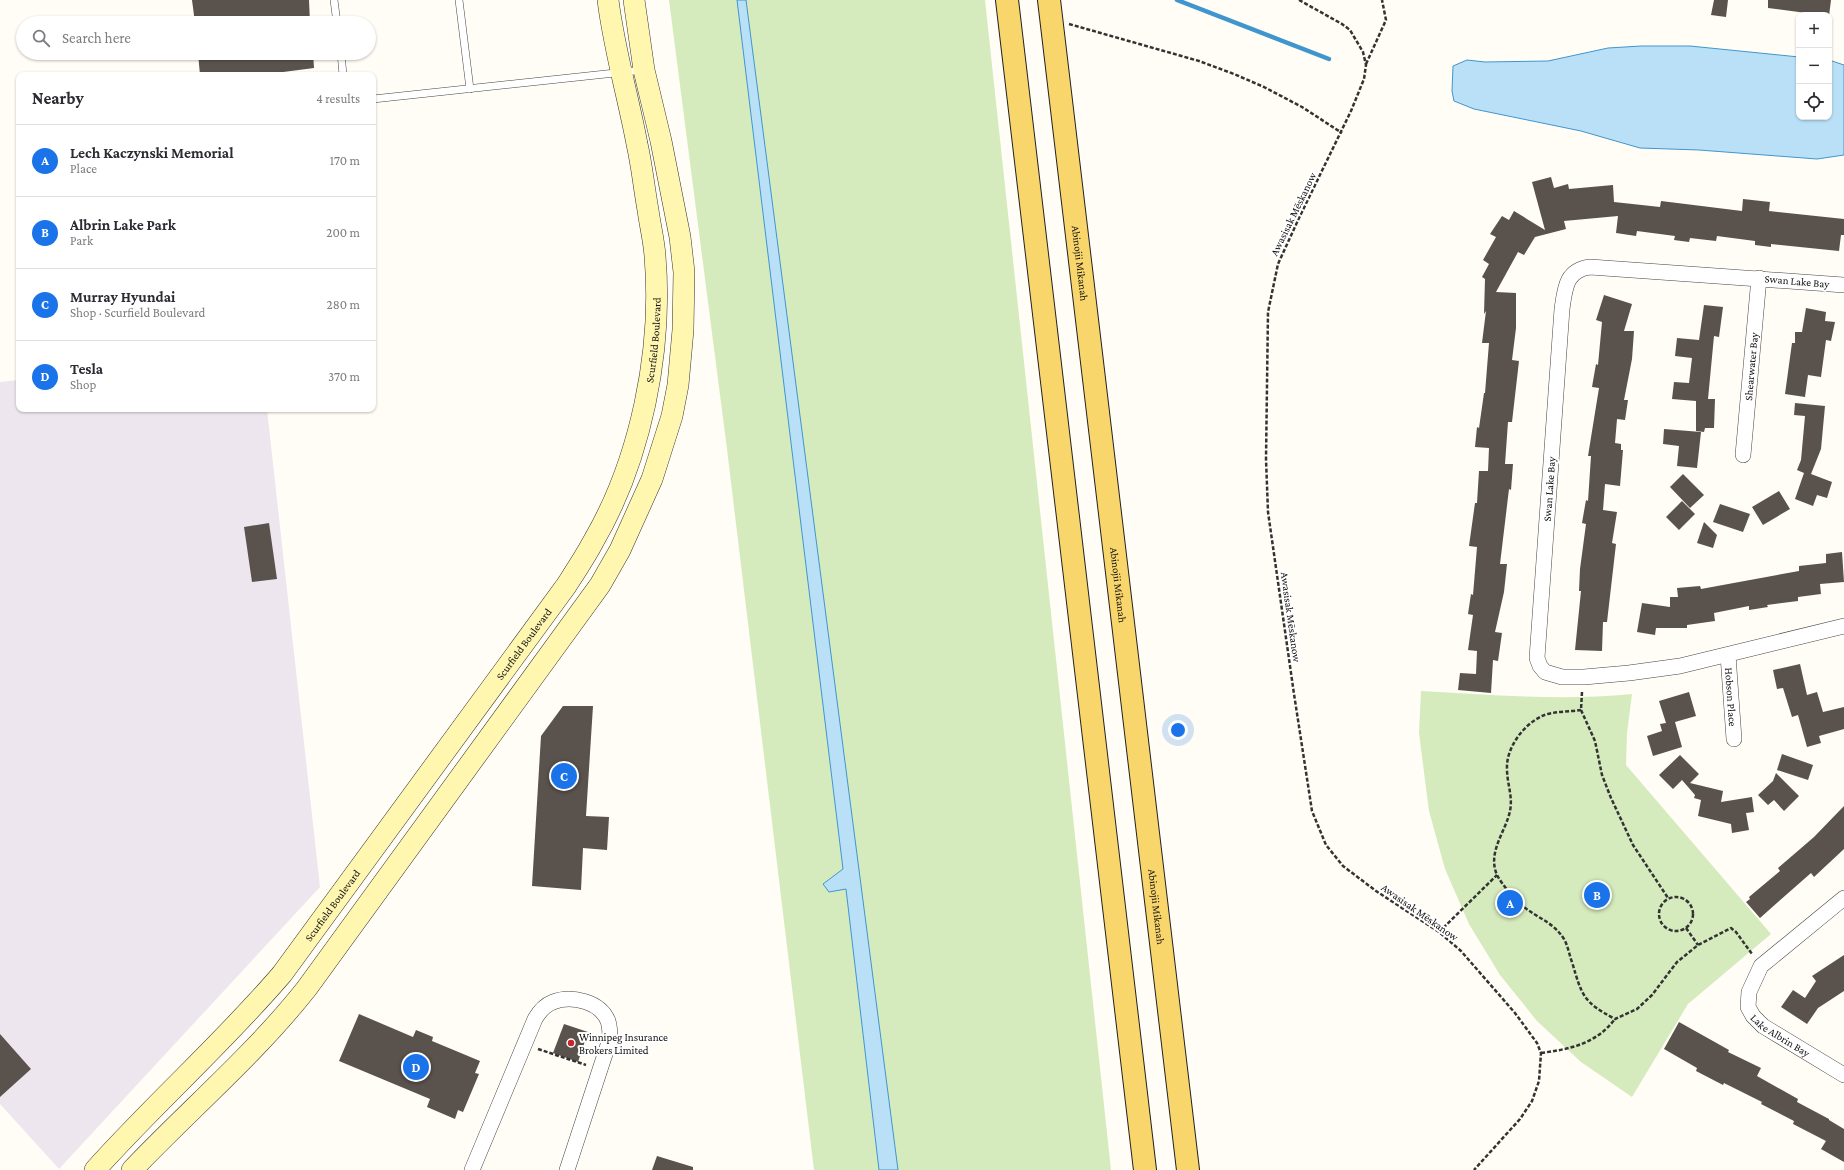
<!DOCTYPE html>
<meta charset="utf-8">
<style>
:root{--surface:#fff;--page:#f7f7f7;--text:#2b2b33;--muted:#7c7c81;--line:#e1e1e2;--accent:#1a73e8}
body{margin:0;font-family:"Crimson Pro",serif;background:var(--page);color:var(--text)}
.controls{position:absolute;right:12px;top:12px;display:grid;overflow:hidden;border-radius:8px;box-shadow:0 1px 3px #0004}
.controls button{width:36px;height:36px;display:grid;place-items:center;padding:0;border:0;border-bottom:1px solid var(--line);background:var(--surface);color:var(--text);font:20px sans-serif}
.you{position:absolute;left:1178px;top:730px;width:14px;height:14px;margin:-10px;border:3px solid #fff;border-radius:50%;background:#1a73e8;box-shadow:0 0 0 6px #1a73e833}
.badge{display:grid;place-items:center;width:26px;height:26px;border-radius:50%;background:var(--accent);color:#fff;font-size:13px;font-weight:700}
.pin{position:absolute;translate:-50% -50%;border:2px solid #fff;box-shadow:0 1px 4px #0006}
.list{margin:0;padding:0;list-style:none}
h2{display:flex;justify-content:space-between;align-items:center;height:52px;margin:0;padding:0 16px;font-size:17px}
h2 small{font-size:13px;font-weight:400;color:var(--muted)}
.list li{display:grid;grid-template-columns:26px 1fr auto;gap:12px;align-items:center;box-sizing:border-box;height:72px;padding:0 16px;border-top:1px solid var(--line)}
.list b{display:block;font-size:15px;white-space:nowrap}
.list p{margin:0;font-size:13px;white-space:nowrap;color:var(--muted)}
.list em{font-size:13px;font-style:normal;color:var(--muted)}
.icon{flex:none;width:22px;height:22px;fill:none;stroke:currentColor;stroke-width:2;stroke-linecap:round;stroke-linejoin:round}
.map{position:relative;flex:none;width:1844px;height:1170px;overflow:hidden}
.search{position:absolute;background:var(--surface);box-shadow:0 1px 3px #0004;left:16px;top:16px;width:360px;height:44px;display:flex;align-items:center;gap:10px;box-sizing:border-box;padding:0 14px;border-radius:22px;color:var(--muted);font-size:15px}
.panel{position:absolute;background:var(--surface);box-shadow:0 1px 3px #0004;left:16px;top:72px;width:360px;height:340px;border-radius:8px}
.map>svg:first-child{display:block}
</style>
<div class="map">
<svg width="1844" height="1170" viewBox="0 0 1844 1170">
<rect width="100%" height="100%" fill="#fffdf5"/>
<!-- industrial -->
<path fill="#eee6ef" d="M19 380V409H267L320 887 59 1169 0 1104V382Z"/>
<!-- green -->
<g fill="#d5ebbd">
<path d="M669 0H985L1111 1170H814L727 449Z"/>
<path d="M1421 691C1492 695 1562 701 1632 694L1627 733 1626 765 1771 934 1688 1004 1632 1097 1581 1062 1537 1021 1500 975 1469 924 1445 869 1429 811 1419 733Z"/>
</g>
<!-- water -->
<g fill="#b9e0f7" stroke="#3f96cf">
<path d="M737 0H746L898 1170H879L846 889 829 892 823 884 843 869Z"/>
<path d="M1641 46H1690L1799 57V117H1829V60L1844 65V155L1817 159 1699 150 1640 148 1581 131 1474 109 1454 101 1452 91 1453 66 1467 60 1485 62 1548 61 1608 48Z"/>
</g>
<g fill="none" stroke-linecap="round" stroke-linejoin="round">
<!-- stream -->
<path stroke="#3f96cf" stroke-width="4.5" d="M1177 0 1329 59"/>
</g>
<!-- building -->
<g fill="#5a524d">
<path d="M192 0H309L310 23H195Z"/>
<path d="M1714 0H1728L1726 17 1711 15Z"/>
<path d="M1768 0H1831L1829 16 1768 8Z"/>
<path d="M198 53H313L314 68 260 75H200Z"/>
<path d="M1551 177 1554 188 1568 184 1569 189 1613 185 1614 202 1660 207 1661 201 1742 211 1743 199 1770 202 1769 211 1844 219V235H1841L1839 251 1771 244V247L1755 245V241L1717 236 1716 241 1690 238 1689 242 1674 240 1675 236 1637 231 1636 236 1616 233 1618 216 1564 221 1566 229 1535 237 1524 255 1518 252 1496 292 1516 293V328L1512 360 1519 361 1512 422H1508L1505 464H1513L1511 490 1509 489 1500 564H1507L1504 592 1495 632 1502 633 1498 661 1493 660 1491 693 1458 690 1460 673 1476 674 1477 651 1468 650 1473 615 1468 614 1471 594 1473 595 1477 547 1469 546 1475 503H1477L1479 471H1488L1489 448 1475 447 1477 427 1479 428 1484 393H1485L1489 343H1482L1486 311 1484 314 1485 279 1482 277 1489 264 1483 260 1496 237 1490 234 1502 216 1509 220 1514 211 1545 230 1532 182Z"/>
<path d="M1604 295 1632 304 1624 331H1634L1632 359 1624 400H1628L1625 420 1617 419 1615 443 1621 444V450H1623L1620 486 1605 484 1603 510 1617 512 1612 543 1616 544 1607 622H1603L1602 651 1575 650 1581 591H1579L1580 569 1586 524 1582 523 1586 500 1588 501 1591 456H1588L1599 388 1592 387 1596 364 1598 365 1602 322 1596 320Z"/>
<path d="M1704 305 1723 307 1719 337 1714 336 1708 399H1715L1714 428H1705L1704 432 1696 431V401L1672 399 1674 382 1689 383 1692 358 1675 356 1677 338 1699 340Z"/>
<path d="M1806 308 1826 312 1825 321 1835 322 1831 341 1826 340 1821 377 1808 375 1805 397 1785 394 1792 343H1795V332H1802Z"/>
<path d="M1795 403 1825 406 1821 449 1811 474 1832 482 1827 498 1817 495 1813 506 1795 499 1804 473 1797 470 1801 460 1805 416 1794 415Z"/>
<path d="M1664 429 1701 432 1697 468 1677 466 1679 446 1663 444Z"/>
<path d="M1683 474 1704 495 1690 508 1670 487Z"/>
<path d="M1779 491 1790 509 1763 525 1752 507Z"/>
<path d="M1682 501 1695 514 1679 530 1666 517Z"/>
<path d="M1720 504 1750 514 1743 532 1713 522Z"/>
<path d="M1704 522 1717 535 1713 548 1697 543Z"/>
<path d="M269 523 277 579 252 582 244 527Z"/>
<path d="M1842 552 1844 582 1820 584 1821 594 1798 597V601L1767 605 1768 607 1749 610V606L1714 613 1715 621 1687 625V628H1656L1655 635 1637 632 1642 603 1670 607V597H1678L1677 588 1700 586 1701 589 1799 571V566L1826 563V554Z"/>
<path d="M1800 664 1807 695 1817 692 1823 712 1844 707V729L1819 736 1821 743 1807 747 1798 715 1792 717 1783 688 1777 689 1773 670Z"/>
<path d="M1689 692 1696 716 1675 722 1682 747 1653 756 1647 736 1662 731 1660 724 1666 723 1659 701Z"/>
<path d="M563 706H593L586 816 609 817 607 850 583 848 581 890 532 886 541 736Z"/>
<path d="M1782 754 1813 765 1808 780 1777 770Z"/>
<path d="M1680 755 1699 774 1690 783 1723 791 1721 802 1752 797 1754 812 1746 813 1749 830 1732 833 1731 824 1698 816 1701 800 1694 798 1695 795 1682 780 1673 789 1659 775Z"/>
<path d="M1776 773 1799 796 1784 811 1774 800 1768 805 1758 795 1773 781Z"/>
<path d="M1844 806V849L1814 877 1811 873 1760 918 1746 902 1750 899 1749 897 1780 871 1778 868 1814 837Z"/>
<path d="M1844 955V991L1818 1008 1807 1024 1781 1007 1793 990 1805 998 1816 981 1812 976Z"/>
<path d="M359 1014 413 1037 416 1030 433 1037 432 1041 480 1061 475 1073 479 1074 463 1112 458 1110 455 1119 427 1107 430 1099 339 1061Z"/>
<path d="M1679 1022 1729 1050 1728 1052 1761 1068 1757 1076 1798 1099 1797 1102 1829 1119V1120L1844 1129V1162L1821 1149 1826 1141 1793 1124 1794 1121 1761 1104 1762 1102 1724 1083 1723 1085 1696 1071 1697 1068 1664 1049Z"/>
<path d="M564 1024 588 1032 578 1062 553 1053Z"/>
<path d="M0 1034 31 1069 0 1097Z"/>
<path d="M657 1156 693 1167V1170H652Z"/>
</g>
<g fill="none" stroke-linecap="round" stroke-linejoin="round">
<!-- lane casing -->
<g stroke="#444" stroke-width="8">
<g id="lane">
<path d="M334 0 337 23"/>
<path d="M459 0 470 89"/>
<path d="M341 53 343 75"/>
<path d="M373 99 643 70"/>
</g>
</g>
<!-- street casing -->
<g stroke="#444" stroke-width="16">
<g id="street">
<path d="M1844 285 1590 267C1566 270 1565 288 1562 309L1537 658 1540 666 1545 672 1562 677H1584L1629 673 1680 666 1844 626"/>
<path id="s1" d="M1743 455 1759 278"/>
<path id="s2" d="M1728 655 1734 739"/>
<path id="s3" d="M1844 898 1761 966 1749 992 1748 1007 1753 1016 1763 1026 1844 1075"/>
<path d="M472 1170 535 1019C539 1012 545 1005 553 1002 571 995 600 1001 608 1021 610 1027 610 1033 610 1039L567 1170"/>
</g>
</g>
<!-- secondary casing -->
<g stroke="#333" stroke-width="22">
<g id="secondary">
<path id="s4" d="M95 1170C155 1103 223 1043 282 974L566 586C575 572 585 557 593 542 641 460 663 350 655 256 654 241 650 225 648 210 644 188 642 166 637 144 628 96 614 49 608 0"/>
<path d="M132 1170C190 1109 255 1054 307 988L600 585 620 550 652 479 672 416 678 385 683 330 684 272 680 237 661 141 644 70 634 0"/>
</g>
</g>
<!-- primary casing -->
<g stroke="#222" stroke-width="24">
<g id="primary">
<path d="M1007 0 1145 1170"/>
<path id="s5" d="M1049 0 1188 1170"/>
</g>
</g>
<!-- path -->
<g stroke="#333" stroke-width="2.5" stroke-dasharray="4 2" stroke-linecap="butt">
<path d="M1299 0 1342 24 1350 30 1363 52 1366 65 1364 79 1351 111 1299 218 1278 264 1268 312 1266 459 1268 512 1294 694 1312 811 1326 845 1343 866 1376 891 1439 932 1461 951 1515 1013 1537 1043 1541 1053 1539 1081 1532 1101 1520 1119 1474 1170"/>
<path d="M1069 24 1199 61 1234 74 1264 87 1302 107 1342 133"/>
<path d="M1366 64 1386 20 1382 0"/>
<path d="M1582 692 1581 710 1595 741 1602 775 1611 798 1633 845 1668 898"/>
<path d="M1581 710C1569 712 1553 711 1542 716 1523 725 1506 748 1507 769 1507 784 1513 796 1510 811 1506 831 1487 852 1497 875 1503 886 1515 900 1524 907 1539 919 1553 922 1564 939 1568 946 1569 954 1572 962 1582 996 1583 1002 1615 1019L1637 1009 1652 995 1677 962 1698 945 1731 928 1736 932 1752 954"/>
<circle cx="1676" cy="914" r="17"/>
<path d="M1686 928 1698 945"/>
<path d="M1439 932 1497 875"/>
<path d="M538 1049 586 1065"/>
<path d="M1541 1053C1570 1049 1596 1044 1615 1019"/>
</g>
<!-- lane -->
<use href="#lane" stroke="#fff" stroke-width="7"/>
<!-- street -->
<use href="#street" stroke="#fff" stroke-width="15"/>
<!-- secondary -->
<use href="#secondary" stroke="#fff6b0" stroke-width="21"/>
<!-- primary -->
<use href="#primary" stroke="#f9d66b" stroke-width="22"/>
</g>
<!-- markers -->
<circle fill="#c4262e" stroke="#fff" stroke-width="1.5" cx="571" cy="1043" r="4"/>
<g text-anchor="middle" stroke-width="4" stroke-linejoin="round" paint-order="stroke">
<!-- street labels -->
<g font-size="11" fill="#111" stroke="#fff">
<text transform="translate(1293 214) rotate(-64)" y="4">Awasisak Mēskanow</text>
<text dy="4" stroke="none"><textPath href="#s5" startOffset="265">Abinojii Mikanah</textPath></text>
<text transform="translate(1797 281) rotate(5)" y="4">Swan Lake Bay</text>
<text dy="4" stroke="none"><textPath href="#s4" startOffset="1016">Scurfield Boulevard</textPath></text>
<text dy="4" stroke="none"><textPath href="#s1" startOffset="89">Shearwater Bay</textPath></text>
<text transform="translate(1549 489) rotate(-86)" y="4">Swan Lake Bay</text>
<text dy="4" stroke="none"><textPath href="#s5" startOffset="589">Abinojii Mikanah</textPath></text>
<text transform="translate(1291 617) rotate(82)" y="4">Awasisak Mēskanow</text>
<text dy="4" stroke="none"><textPath href="#s4" startOffset="680">Scurfield Boulevard</textPath></text>
<text dy="4" stroke="none"><textPath href="#s2" startOffset="42">Hobson Place</textPath></text>
<text dy="4" stroke="none"><textPath href="#s4" startOffset="356">Scurfield Boulevard</textPath></text>
<text dy="4" stroke="none"><textPath href="#s5" startOffset="913">Abinojii Mikanah</textPath></text>
<text transform="translate(1420 912) rotate(35)" y="4">Awasisak Mēskanow</text>
<text dy="4" stroke="none"><textPath href="#s3" startOffset="195">Lake Albrin Bay</textPath></text>
</g>
<!-- poi labels -->
<g font-size="11" fill="#111" stroke="#fff" text-anchor="start">
<text x="579" y="1041">Winnipeg Insurance<tspan x="579" dy="13">Brokers Limited</tspan></text>
</g>
</g>
</svg>
<div class="controls">
<button>+</button>
<button>−</button>
<button><svg class="icon" aria-label="locate" viewBox="0 0 24 24"><circle cx="12" cy="12" r="6"/><path d="M12 2v4M12 18v4M2 12h4M18 12h4"/></svg></button>
</div>
<div class="you"></div>
<div class="pin badge" style="left:1510px;top:903px">A</div>
<div class="pin badge" style="left:1597px;top:895px">B</div>
<div class="pin badge" style="left:564px;top:776px">C</div>
<div class="pin badge" style="left:416px;top:1067px">D</div>
<div class="search"><svg class="icon" aria-label="search" viewBox="0 0 24 24"><circle cx="10" cy="10" r="6"/><path d="M15 15l6 6"/></svg>Search here</div>
<section class="panel">
<h2>Nearby<small>4 results</small></h2>
<ul class="list">
<li><span class="badge">A</span><div><b>Lech Kaczynski Memorial</b><p>Place</p></div><em>170 m</em></li>
<li><span class="badge">B</span><div><b>Albrin Lake Park</b><p>Park</p></div><em>200 m</em></li>
<li><span class="badge">C</span><div><b>Murray Hyundai</b><p>Shop · Scurfield Boulevard</p></div><em>280 m</em></li>
<li><span class="badge">D</span><div><b>Tesla</b><p>Shop</p></div><em>370 m</em></li>
</ul>
</section>
</div>
